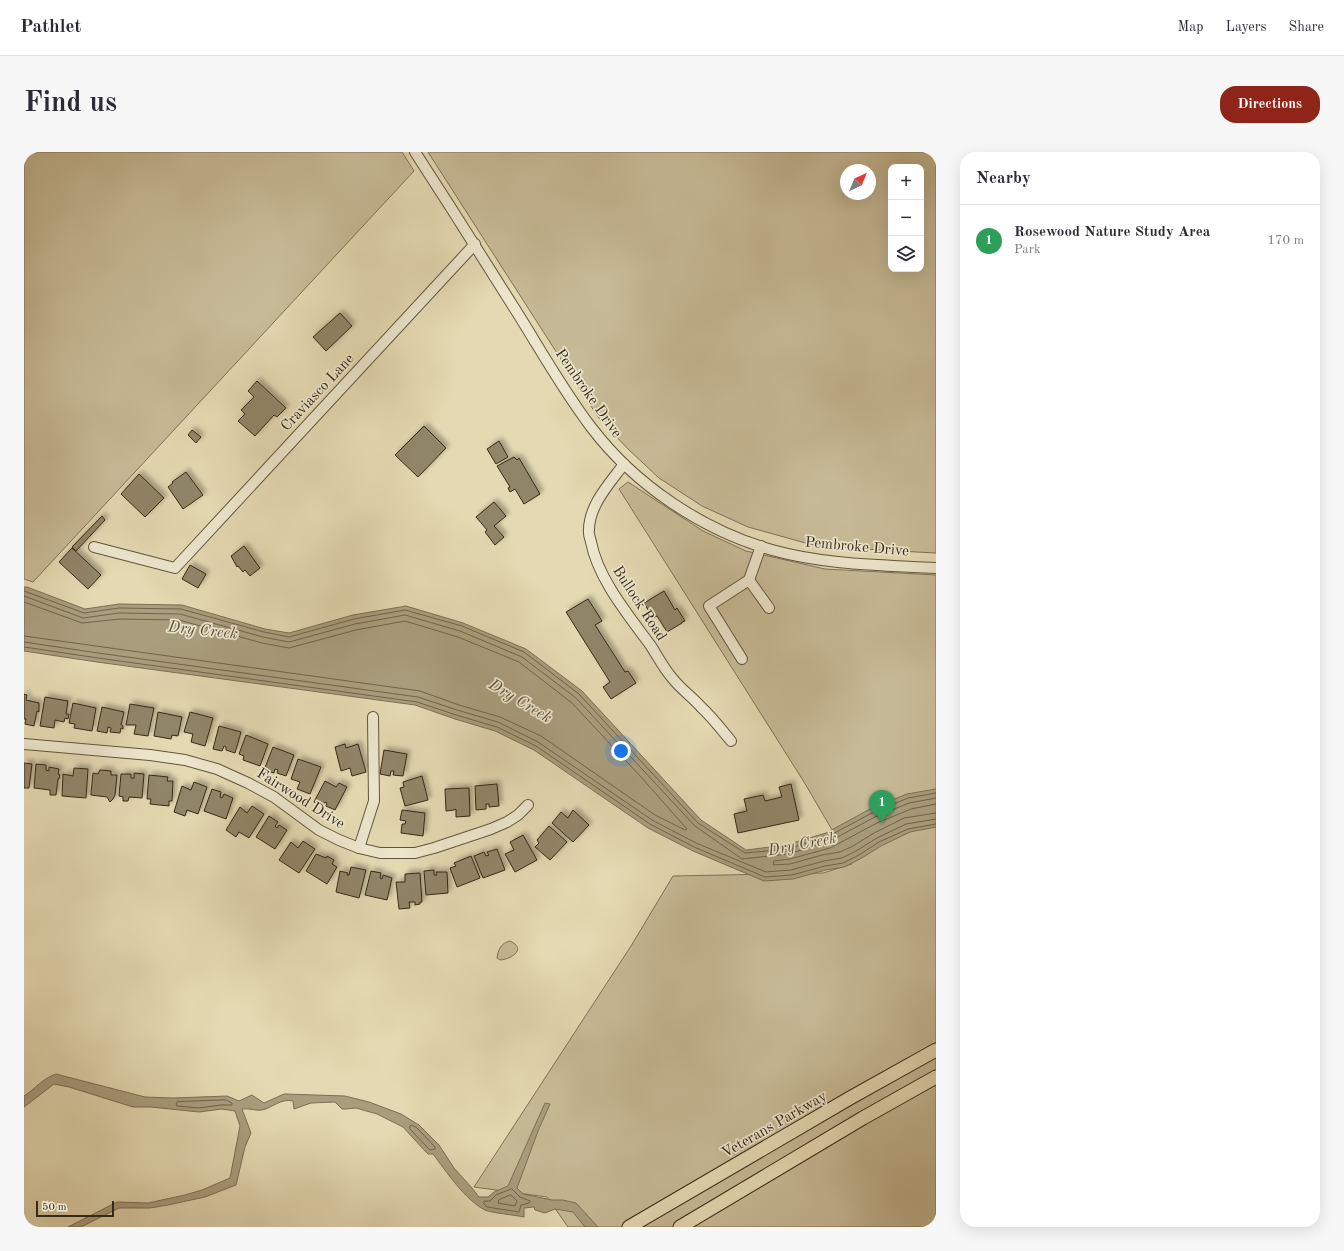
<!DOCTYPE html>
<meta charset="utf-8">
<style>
:root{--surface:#fff;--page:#f7f7f7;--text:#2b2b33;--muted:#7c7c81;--line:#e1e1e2;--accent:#8f2418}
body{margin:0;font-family:"Old Standard TT",serif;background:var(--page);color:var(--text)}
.controls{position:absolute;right:12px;top:12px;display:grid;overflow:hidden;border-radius:8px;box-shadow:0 4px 16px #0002}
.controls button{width:36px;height:36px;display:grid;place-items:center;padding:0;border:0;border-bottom:1px solid var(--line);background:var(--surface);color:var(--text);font:20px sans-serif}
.compass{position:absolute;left:816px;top:12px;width:36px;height:36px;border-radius:50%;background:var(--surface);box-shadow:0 4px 16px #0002;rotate:44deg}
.scale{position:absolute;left:12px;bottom:10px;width:78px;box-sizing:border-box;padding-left:4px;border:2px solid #372916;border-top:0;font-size:11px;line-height:14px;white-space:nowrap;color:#372916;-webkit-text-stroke:3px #ede6cd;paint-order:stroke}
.you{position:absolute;left:597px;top:599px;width:14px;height:14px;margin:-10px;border:3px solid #fff;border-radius:50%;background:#1a73e8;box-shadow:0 0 0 6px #1a73e833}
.badge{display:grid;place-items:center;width:26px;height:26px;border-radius:50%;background:var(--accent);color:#fff;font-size:13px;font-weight:700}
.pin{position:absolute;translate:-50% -33px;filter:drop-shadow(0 1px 2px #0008)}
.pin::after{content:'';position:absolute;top:21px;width:14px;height:12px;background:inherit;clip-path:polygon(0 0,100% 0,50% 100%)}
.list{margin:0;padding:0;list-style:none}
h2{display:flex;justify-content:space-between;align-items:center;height:52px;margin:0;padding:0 16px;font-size:17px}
h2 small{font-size:13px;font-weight:400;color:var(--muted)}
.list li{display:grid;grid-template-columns:26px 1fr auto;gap:12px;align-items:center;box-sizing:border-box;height:72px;padding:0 16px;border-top:1px solid var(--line)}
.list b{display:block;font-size:15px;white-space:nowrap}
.list p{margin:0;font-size:13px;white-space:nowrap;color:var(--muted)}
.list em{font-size:13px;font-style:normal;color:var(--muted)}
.icon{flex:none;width:22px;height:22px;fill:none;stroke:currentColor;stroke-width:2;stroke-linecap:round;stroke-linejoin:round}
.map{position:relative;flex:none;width:912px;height:1075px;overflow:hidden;border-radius:16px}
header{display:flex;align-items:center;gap:24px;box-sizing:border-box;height:56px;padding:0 20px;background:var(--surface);border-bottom:1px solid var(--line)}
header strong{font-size:19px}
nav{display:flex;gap:22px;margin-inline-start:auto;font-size:14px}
.intro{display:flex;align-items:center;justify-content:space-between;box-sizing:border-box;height:96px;padding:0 24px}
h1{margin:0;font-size:28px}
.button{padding:10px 18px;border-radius:16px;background:var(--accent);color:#fff;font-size:14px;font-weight:700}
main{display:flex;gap:24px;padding:0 24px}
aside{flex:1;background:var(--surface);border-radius:16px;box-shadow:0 4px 16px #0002}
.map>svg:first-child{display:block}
</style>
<header>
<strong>Pathlet</strong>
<nav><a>Map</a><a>Layers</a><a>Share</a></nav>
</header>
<div class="intro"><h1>Find us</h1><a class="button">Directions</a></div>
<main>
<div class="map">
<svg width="912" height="1075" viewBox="0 0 912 1075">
<defs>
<filter id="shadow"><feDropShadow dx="3.5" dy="-3.5" stdDeviation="2" flood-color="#0004"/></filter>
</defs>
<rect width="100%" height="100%" fill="#e4d9b2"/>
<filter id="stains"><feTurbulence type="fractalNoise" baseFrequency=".005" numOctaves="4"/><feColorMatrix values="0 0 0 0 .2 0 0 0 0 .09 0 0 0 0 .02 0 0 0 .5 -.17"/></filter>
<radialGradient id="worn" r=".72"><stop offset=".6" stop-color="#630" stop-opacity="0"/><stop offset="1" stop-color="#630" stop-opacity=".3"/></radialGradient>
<!-- green -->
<g fill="#c7bb97" stroke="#7f7256" fill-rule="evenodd">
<path d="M0 0H378L390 19 9 430 0 427Z"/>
<path d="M404 0H912V401L854 398 785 392 724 375 678 354 635 326 604 297 574 265ZM867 15H897V117H867ZM822 18H846V42H822Z"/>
<path d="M604 330 679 379 722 399 801 417 912 423V1075H544L523 1045 450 1035 607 794 649 724 799 721 828 712 780 630 595 337Z"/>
<path d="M486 789C503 797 488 807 476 808L473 806C474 798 477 791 486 789Z"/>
</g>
<!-- water -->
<g fill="#a99d7d" stroke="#7b6f54">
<path d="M0 435H3L61 457 95 452 158 453 241 477 265 481 329 463 382 454 439 471 502 497 558 539 677 668 722 698 762 693 802 681 846 657 883 642 912 637V675L886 680 857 694 836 707 820 715 802 718 769 727 740 729 669 699 624 676 510 598 471 579 431 567 391 553 73 510 0 499Z"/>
<path d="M32 922 121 945 150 946 203 944 215 949 228 943 240 951 260 942 321 944 345 950 377 962 395 973 415 993 430 1016 448 1036 455 1045H464L470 1040 484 1034 521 951 526 952 514 979 493 1036 499 1042 528 1048H539L552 1051 574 1075H561L549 1060 531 1057 521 1061 511 1058 510 1055 500 1056V1065C491 1063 468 1061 461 1058 441 1048 422 1019 409 1002H404L401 999 379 975 353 962 332 956 322 957H318L311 950 287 951 270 957 269 949C257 946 248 956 238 958 232 959 226 956 218 957L227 981 221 995 212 1033 181 1045 144 1053 126 1056H95L57 1075H44L93 1050 124 1051 161 1043 178 1038 206 1026 216 974 211 959 198 957 175 960 127 955H109L45 935 30 932 0 955V944C11 937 19 926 32 922Z"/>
</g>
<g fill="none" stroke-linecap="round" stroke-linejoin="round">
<!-- shore -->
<g stroke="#70634a" stroke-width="1">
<path d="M0 439 60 461 95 456 157 457 240 480 265 485 330 467 381 458 438 474 500 500 555 542 674 671 721 701 763 697 803 685 848 661 884 646 912 641"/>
<path d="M0 444 59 466 95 461 156 462 239 485 265 490 331 472 381 463 436 479 498 505 552 546 671 674 718 707 764 702 804 690 851 665 885 651 912 646"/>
<path d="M0 450 58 471 96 467 155 468 238 491 265 496 332 478 381 469 434 485 495 510 548 551 617 625 663 677 661 678 631 663 517 584 476 565 435 553 396 539 0 484"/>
<path d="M0 490 74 501 394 545 433 558 474 570 514 590 628 668 672 691 742 720 767 718 800 709 818 706 832 699 853 686 882 672 912 667"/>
<path d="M0 495 74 506 393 550 432 563 473 575 512 594 626 672 670 695 741 725 768 723 801 714 819 711 835 703 855 690 884 677 912 672"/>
<path d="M912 652 887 657 853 671 806 696 766 707 750 709 749 712 750 713 766 712 798 703 816 700 829 694 850 681 880 666 912 661"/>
<path d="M202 948 208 951V953H197L175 956 153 954 152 952 153 950Z"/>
<path d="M386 974 388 973 393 976 411 995V997L406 998 404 996 386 977Z"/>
<path d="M488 1037 496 1045 506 1049 505 1051 497 1053 495 1060 463 1055 460 1052V1049H466L472 1043Z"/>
<path d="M487 1043 493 1049 491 1054 474 1051 475 1048Z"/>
</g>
</g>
<!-- building -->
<g fill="#918567" stroke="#372916" filter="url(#shadow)">
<path d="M316 161 328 174 302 199 289 185Z"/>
<path d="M233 229 262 256 253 265 250 263 231 284 214 269 221 262 217 258 230 245 224 239Z"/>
<path d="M400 274 422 296 394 325 371 303Z"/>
<path d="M168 278 177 285 172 291 164 283Z"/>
<path d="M475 289 484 305 472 312 463 297Z"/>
<path d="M490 305 493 308 495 306 516 342 500 352 491 337 486 340 484 336 486 335 473 314Z"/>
<path d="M162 320 179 343 159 357 144 335 149 331 148 330Z"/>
<path d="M115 322 140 346 121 365 97 342Z"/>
<path d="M470 350 482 364 470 374 480 385 471 393 461 380 463 378 452 365Z"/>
<path d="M78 364 81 368 52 399 48 395Z"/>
<path d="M220 394 236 416 226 424 221 418 219 420 214 414 213 415 207 404Z"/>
<path d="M48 396 77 423 64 437 35 410Z"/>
<path d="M166 413 182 422 174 436 158 427Z"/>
<path d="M640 439 651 458 653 456 661 469 658 470V471L643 480 633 464 629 466 620 451Z"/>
<path d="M564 447 578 469 571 473 601 520 604 519 612 531 587 547 579 535 586 530 542 460Z"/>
<path d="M0 542 3 543 2 548 15 551V560L13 559 10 574 1 572 2 567H0Z"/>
<path d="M21 545 44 549 42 562H45L44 567 41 566 40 570 31 568 30 576 16 574Z"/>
<path d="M49 551 72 556 68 579 50 576 51 572 45 571Z"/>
<path d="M106 552 130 556 124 584 110 582 112 573H102Z"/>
<path d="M78 555 100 560 97 573 99 574V577L97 576 96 581 86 580 87 576 84 575 83 581 73 579Z"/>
<path d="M134 560 158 565 154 584 148 583 147 587 130 584Z"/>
<path d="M166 560 189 566 181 594 167 590 169 582 160 580Z"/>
<path d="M195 574 217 580 211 601 202 598V595L200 594 198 599 189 597Z"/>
<path d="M222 583 244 592 236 614 219 608 220 604 215 602Z"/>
<path d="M321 592 322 596 334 592 342 620 328 624 326 616 317 619 311 595Z"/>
<path d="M249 595 270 603 262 624 253 621 254 618 251 617 250 621 240 618Z"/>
<path d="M360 598 383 602 379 624 369 623 370 619H367L366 624 356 622Z"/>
<path d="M274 607 297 615 286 642 273 637 276 630 267 627Z"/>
<path d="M0 611 8 612 5 636H0Z"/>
<path d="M12 612 22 613V618L25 619V615L35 617 34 622 36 623 35 627H34L32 643H26V638L10 636Z"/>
<path d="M50 616 64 617 62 646 38 644 39 622 49 624Z"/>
<path d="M76 618 87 619V623H93L91 643 89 647 86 650 83 645 67 643V641L69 621 74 622Z"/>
<path d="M110 621 120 622 118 646 105 645 104 649H99V645L95 644 97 622H107V626H110Z"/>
<path d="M125 623 144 625 143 629H149L148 649H145V654L126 652 127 647H123Z"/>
<path d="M398 624 404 648 381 654 376 636 380 635 379 630Z"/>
<path d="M301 629 312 635 315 631 323 635 311 658 302 654 303 651 301 650 298 654 290 650Z"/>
<path d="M170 630 183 635 174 662 163 658 161 664 150 660 158 634 167 638Z"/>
<path d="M473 632 475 654 465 655V652H462V657L452 658 451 634Z"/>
<path d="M767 632 775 668 714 681 710 662 723 659 720 647 739 643 741 649 758 645 755 635Z"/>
<path d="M445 636 446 664 432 665V657L430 658 422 659 421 637Z"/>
<path d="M188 637 197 640 196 645 198 646 200 642 209 646 202 667 180 659Z"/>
<path d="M228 654 240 662 225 686 215 680 212 685 202 678 216 655 223 661Z"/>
<path d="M378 658 401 661 399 684 377 681 378 672H381L382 669 376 668Z"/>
<path d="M549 658 565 673 549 690 528 671 537 660 544 666Z"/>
<path d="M245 664 254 670 251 674 253 676 255 673 263 678 251 697 232 685Z"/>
<path d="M525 674 543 690 526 708 511 695 515 691 513 688Z"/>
<path d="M499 683 513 708 491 720 481 702 490 698 486 690Z"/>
<path d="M279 689 291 697 275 721 255 708 267 690 274 696Z"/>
<path d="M473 697 481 718 459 726 450 704 460 700 462 704 465 703 463 700Z"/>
<path d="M292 702 302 706 303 704 310 708 308 712 313 715 303 732 282 719Z"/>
<path d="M447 704 456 726 433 735 426 716 432 714 430 711Z"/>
<path d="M327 715 342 718 335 746 312 740 316 719 324 721 323 723H325Z"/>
<path d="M410 718V723H413L412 720H423L424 741 402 743 400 719Z"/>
<path d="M347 719 357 721 356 726 358 727 359 723 368 726 363 748 341 743Z"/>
<path d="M396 721 398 750H396V752L391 753V750H385L386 756 375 757 372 730H381V722Z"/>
</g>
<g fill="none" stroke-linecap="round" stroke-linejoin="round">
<!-- minor casing -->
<g stroke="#62553d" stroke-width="12">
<g id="minor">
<path d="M391 0C424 51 457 103 489 154 515 195 538 237 567 275 611 333 678 378 748 398 802 413 857 413 912 416"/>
<path d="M600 312C586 331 565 353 565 378 564 381 566 386 567 390 574 427 605 464 627 494 634 505 640 517 649 527 657 537 668 545 677 555 688 565 697 577 707 589"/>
<path d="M70 395 151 416 451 92"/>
<path d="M725 428 745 456"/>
<path d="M718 507 685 454 725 428 737 394"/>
<path d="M0 592 126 603 161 608 193 617 224 631 250 645 295 678 315 688 335 696 356 701H391L410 696 467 677 483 670 494 663 504 653"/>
<path d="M335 696 350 649 349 565"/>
</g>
</g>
<!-- major casing -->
<g stroke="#372916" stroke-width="15">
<g id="major">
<path d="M605 1075 826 946 912 898"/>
<path d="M656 1075 839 966 912 925"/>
</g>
</g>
<!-- minor -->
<use href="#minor" stroke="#ede6cd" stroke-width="10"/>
<!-- major -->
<use href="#major" stroke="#e4d9b2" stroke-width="13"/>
</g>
<g text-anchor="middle" stroke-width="3.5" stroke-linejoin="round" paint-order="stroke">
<!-- street labels -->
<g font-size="15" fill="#372916" stroke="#ede6cd">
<text transform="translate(293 240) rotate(-47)" y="5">Craviasco Lane</text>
<text transform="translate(565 241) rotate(55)" y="5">Pembroke Drive</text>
<text transform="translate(833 394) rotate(5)" y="5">Pembroke Drive</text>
<text transform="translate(616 451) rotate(57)" y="5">Bullock Road</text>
<text transform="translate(277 646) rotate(32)" y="5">Fairwood Drive</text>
<text transform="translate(750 972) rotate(-30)" y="5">Veterans Parkway</text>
</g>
<!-- water labels -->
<g font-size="16" font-style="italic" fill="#594c35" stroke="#ede6cd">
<text transform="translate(179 477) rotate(6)" y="6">Dry Creek</text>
<text transform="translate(497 548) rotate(31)" y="6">Dry Creek</text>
<text transform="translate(778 691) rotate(-11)" y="6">Dry Creek</text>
</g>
</g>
<rect width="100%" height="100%" filter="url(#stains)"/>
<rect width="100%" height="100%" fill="url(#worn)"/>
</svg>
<div class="controls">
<button>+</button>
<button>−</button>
<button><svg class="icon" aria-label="layers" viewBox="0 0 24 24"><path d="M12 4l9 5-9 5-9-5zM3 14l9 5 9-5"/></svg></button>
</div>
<svg class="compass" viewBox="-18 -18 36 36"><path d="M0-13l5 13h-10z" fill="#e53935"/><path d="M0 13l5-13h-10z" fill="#7c7c81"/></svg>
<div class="scale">50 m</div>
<div class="you"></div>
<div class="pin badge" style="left:858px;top:671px;background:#2e9e5b">1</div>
</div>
<aside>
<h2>Nearby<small></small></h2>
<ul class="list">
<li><span class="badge" style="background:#2e9e5b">1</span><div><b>Rosewood Nature Study Area</b><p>Park</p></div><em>170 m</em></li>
</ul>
</aside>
</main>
